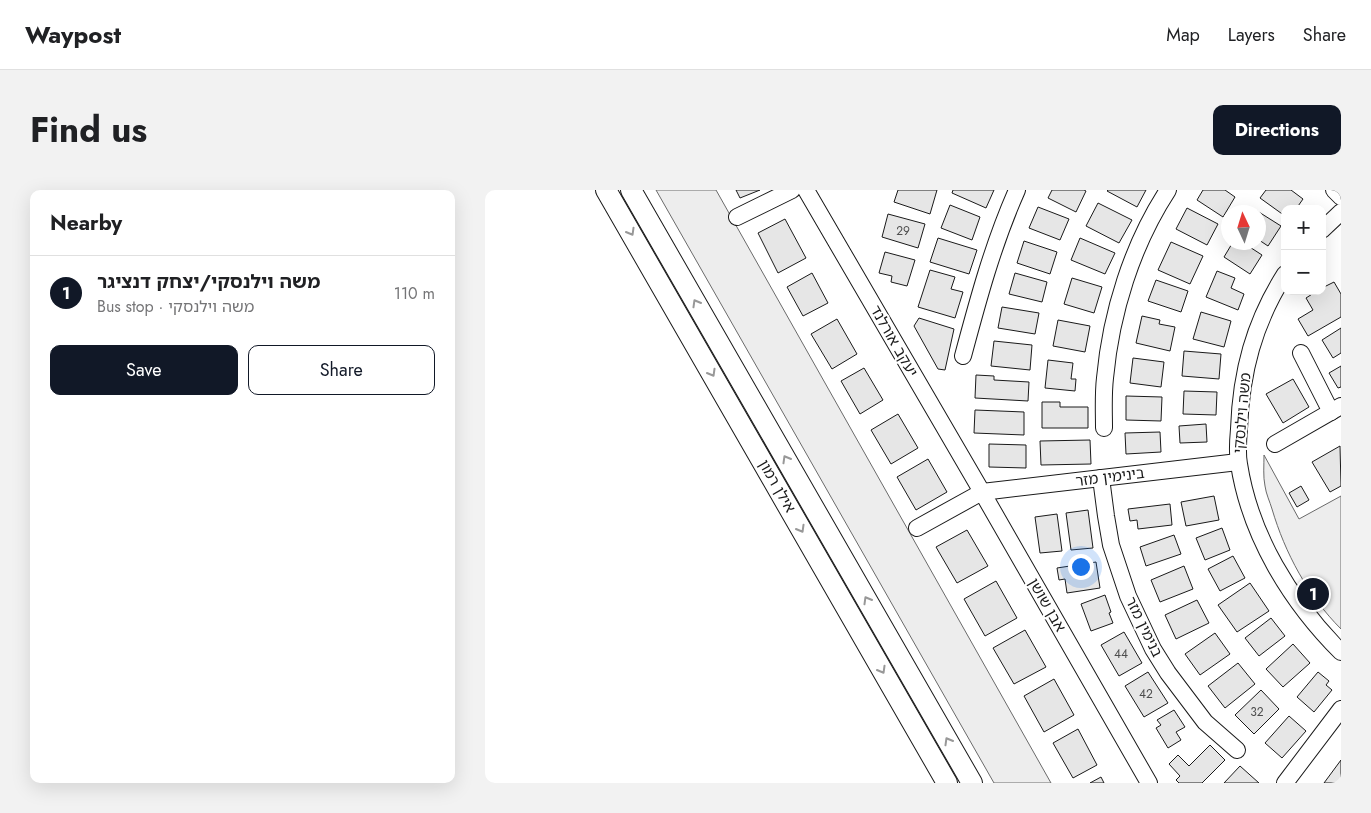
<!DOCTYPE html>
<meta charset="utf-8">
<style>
:root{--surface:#fff;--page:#f2f2f2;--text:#202124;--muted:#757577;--line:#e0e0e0;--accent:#111827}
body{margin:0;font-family:Jost,"Noto Sans Hebrew",sans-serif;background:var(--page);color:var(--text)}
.controls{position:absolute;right:15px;top:15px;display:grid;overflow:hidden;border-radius:10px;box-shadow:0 5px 20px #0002}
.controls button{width:45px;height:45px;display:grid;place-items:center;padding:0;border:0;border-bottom:1px solid var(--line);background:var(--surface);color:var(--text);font:25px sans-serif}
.compass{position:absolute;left:736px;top:15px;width:45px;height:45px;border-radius:50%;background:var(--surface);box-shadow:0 5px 20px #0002;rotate:356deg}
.you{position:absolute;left:595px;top:376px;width:18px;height:18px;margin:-12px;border:4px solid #fff;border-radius:50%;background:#1a73e8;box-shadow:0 0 0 8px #1a73e833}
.badge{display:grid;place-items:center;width:32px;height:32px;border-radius:50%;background:var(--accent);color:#fff;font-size:16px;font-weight:700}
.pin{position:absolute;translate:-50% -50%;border:2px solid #fff;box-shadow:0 1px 5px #0006}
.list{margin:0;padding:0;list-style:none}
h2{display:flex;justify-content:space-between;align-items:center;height:65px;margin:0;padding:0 20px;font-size:21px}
h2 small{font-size:16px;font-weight:400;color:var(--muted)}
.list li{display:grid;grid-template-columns:32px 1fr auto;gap:15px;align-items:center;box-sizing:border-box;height:75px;padding:0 20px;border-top:1px solid var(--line)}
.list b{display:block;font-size:19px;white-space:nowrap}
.list p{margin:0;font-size:16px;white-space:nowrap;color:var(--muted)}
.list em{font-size:16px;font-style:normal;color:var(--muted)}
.actions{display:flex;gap:10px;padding:15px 20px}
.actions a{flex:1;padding:11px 0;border:1px solid var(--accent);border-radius:10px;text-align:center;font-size:18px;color:var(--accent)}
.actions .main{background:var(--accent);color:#fff}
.map{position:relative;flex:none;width:856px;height:593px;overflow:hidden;border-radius:10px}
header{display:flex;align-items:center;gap:30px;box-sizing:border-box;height:70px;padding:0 25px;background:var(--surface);border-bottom:1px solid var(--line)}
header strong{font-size:24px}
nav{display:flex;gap:28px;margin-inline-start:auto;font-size:18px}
.intro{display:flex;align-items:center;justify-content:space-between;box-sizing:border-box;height:120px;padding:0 30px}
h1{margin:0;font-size:35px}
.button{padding:12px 22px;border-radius:10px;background:var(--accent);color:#fff;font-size:18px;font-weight:700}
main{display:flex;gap:30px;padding:0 30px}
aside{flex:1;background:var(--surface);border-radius:10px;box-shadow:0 5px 20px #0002}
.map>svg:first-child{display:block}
</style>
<header>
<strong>Waypost</strong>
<nav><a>Map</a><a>Layers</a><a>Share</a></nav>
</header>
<div class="intro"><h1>Find us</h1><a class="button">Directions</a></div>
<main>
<aside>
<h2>Nearby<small></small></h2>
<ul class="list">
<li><span class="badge">1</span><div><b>משה וילנסקי/יצחק דנציגר</b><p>Bus stop · משה וילנסקי</p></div><em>110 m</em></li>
</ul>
<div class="actions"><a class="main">Save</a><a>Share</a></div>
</aside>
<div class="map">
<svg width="856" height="593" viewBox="0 0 856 593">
<rect width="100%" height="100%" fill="#fff"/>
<!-- green -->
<g fill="#ededed" stroke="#6a6a6a">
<path d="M171 0H231L566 593H509Z"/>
<path d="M779 265 814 329 856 306V439C823 406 800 363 787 319 785 312 781 304 780 296 778 287 779 275 779 265Z"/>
</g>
<!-- building -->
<g fill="#e6e6e6" stroke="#1a1a1a">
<path d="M251 0H275L255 8Z"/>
<path d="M413 0H452L445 24 409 12Z"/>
<path d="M468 0H509L501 18 467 3Z"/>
<path d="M567 0H599L601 1 591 22 563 8Z"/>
<path d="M623 0H661L652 17 622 1Z"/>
<path d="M718 0H740L750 7 738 27 712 10Z"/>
<path d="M781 0H806L818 9 811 19H800V26L775 8Z"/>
<path d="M613 13 647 30 634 53 601 36Z"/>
<path d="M465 15 495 27 487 50 456 38Z"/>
<path d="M553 17 584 29 575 50 544 38Z"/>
<path d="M702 18 733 34 722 55 691 39Z"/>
<path d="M769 19 796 36 783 56 774 50V22H766Z"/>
<path d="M403 24 440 34 433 58 397 47Z"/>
<path d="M300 29 321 68 293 83 273 43Z"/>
<path d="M453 48 492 60 484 84 445 72Z"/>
<path d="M595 48 630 63 620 84 586 70Z"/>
<path d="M539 51 572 62 565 84 532 73Z"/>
<path d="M686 52 718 66 705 94 673 80Z"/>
<path d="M748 52H757L777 65 765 84 739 67Z"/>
<path d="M400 62 430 70 422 96 406 92 407 86 394 83Z"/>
<path d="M445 80 470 87 466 99 478 102 470 128 433 117Z"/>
<path d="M732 81 750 88 746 98 759 104 753 120 721 107Z"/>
<path d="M327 83 343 113 318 126 302 97Z"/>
<path d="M530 83 562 92 557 112 524 104Z"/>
<path d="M587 88 617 97 609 123 579 114Z"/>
<path d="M671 90 703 101 696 122 663 111Z"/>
<path d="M849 92 856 104V127L823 146 813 129 828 120 821 108 832 101H837V98Z"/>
<path d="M517 117 554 123 550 144 513 138Z"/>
<path d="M716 122 746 131 739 157 708 149Z"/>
<path d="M657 126 675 130 674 134 690 137 685 161 651 153Z"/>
<path d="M434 128 469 139 460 180 453 179 429 136Z"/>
<path d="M352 129 372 164 347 179 326 144Z"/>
<path d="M573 130 605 136 600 162 568 156Z"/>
<path d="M856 138V163L848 168 837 150Z"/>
<path d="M509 151 547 155 545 180 506 176Z"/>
<path d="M699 161 736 164 734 189 697 186Z"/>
<path d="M648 168 679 172 676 197 645 193Z"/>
<path d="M563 170 588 173 586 189H591L590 201 560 198Z"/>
<path d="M856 176V197L853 198 844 183Z"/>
<path d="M379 178 398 210 375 224 356 191Z"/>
<path d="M491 185 509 186V190L544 192 543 211 490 208Z"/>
<path d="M808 189 824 217 798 233 781 204Z"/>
<path d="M699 201 732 202 731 225 698 224Z"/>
<path d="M641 206 677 207 676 231 641 230Z"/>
<path d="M557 212H575V217H603V238H557Z"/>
<path d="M490 220 539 222V245L489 243Z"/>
<path d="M413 224 433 258 406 274 386 240Z"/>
<path d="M721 234 722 252 695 253 694 236Z"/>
<path d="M675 242 676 262 641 264 640 243Z"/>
<path d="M605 250 606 274 556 275 555 251Z"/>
<path d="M504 254 541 255V278L504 277Z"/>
<path d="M855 256 856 296 845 302 827 272Z"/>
<path d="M443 269 462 302 431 320 412 287Z"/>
<path d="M816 296 824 310 812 317 804 303Z"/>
<path d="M729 306 734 330 701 336 696 312Z"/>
<path d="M685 314 687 335 653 339 652 330 645 331 643 319Z"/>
<path d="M603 320 608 358 586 360 581 323Z"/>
<path d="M572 324 577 361 555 363 550 327Z"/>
<path d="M737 338 745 360 720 370 711 348Z"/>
<path d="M482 340 503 376 472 393 451 357Z"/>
<path d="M689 345 696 364 661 376 655 357Z"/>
<path d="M748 366 760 388 735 401 723 379Z"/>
<path d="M611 372 615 398 582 403 580 389 574 390 572 378Z"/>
<path d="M699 376 708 399 675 412 666 390Z"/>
<path d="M511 391 532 428 500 446 479 409Z"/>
<path d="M765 393 784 421 752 442 733 415Z"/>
<path d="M620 405 626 422 624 423 628 433 606 441 596 414Z"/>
<path d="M712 410 724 433 691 449 680 425Z"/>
<path d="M786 428 800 446 774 466 760 448Z"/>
<path d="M540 440 561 477 529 494 508 458Z"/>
<path d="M639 442 657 473 634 486 616 455Z"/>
<path d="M730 443 745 464 715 485 700 464Z"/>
<path d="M808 454 825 473 798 497 781 479Z"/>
<path d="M753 473 770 494 740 518 723 496Z"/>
<path d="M663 482 683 513 659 527 640 496Z"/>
<path d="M833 482 844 491 841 495 847 500 829 522 812 507Z"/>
<path d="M569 489 589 525 559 542 539 506Z"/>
<path d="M776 500 794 519 769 544 750 525Z"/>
<path d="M689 520 700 537 691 542 696 550 683 558 671 538 676 535 672 530Z"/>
<path d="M804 526 821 541 797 568 780 553Z"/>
<path d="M593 539 612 575 588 588 568 553Z"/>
<path d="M725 555 740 570 717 593H694L691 590 695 586 684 574 693 565 704 576Z"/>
<path d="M856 570V593H839Z"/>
<path d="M755 576 774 593H739Z"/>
<path d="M616 587 619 593H605Z"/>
</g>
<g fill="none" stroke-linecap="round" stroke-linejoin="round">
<!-- minor casing -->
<g stroke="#1a1a1a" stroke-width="18">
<g id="minor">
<path d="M321 0 497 302 664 593"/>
<path d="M849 0 856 7"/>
<path d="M252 27 307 0"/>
<path d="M837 40 856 22"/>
<path d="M800 84C769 133 756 182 754 239 753 250 752 263 754 274 765 345 805 411 856 462"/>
<path d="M816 163 846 222"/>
<path d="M478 166C493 110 508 54 532 0"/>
<path d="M619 238C619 222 618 205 620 188 626 123 647 55 683 0"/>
<path d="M790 254 856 216"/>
<path d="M616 288 621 326 626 355 643 406 668 459 683 483 720 532 752 560"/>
<path d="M432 338 497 302 753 272"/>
<path d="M800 593 856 519"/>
</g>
</g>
<!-- major casing -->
<g stroke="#1a1a1a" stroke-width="22">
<g id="major">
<path d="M121 0 462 593"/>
<path d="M146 0 487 593"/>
</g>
</g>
<!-- minor -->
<use href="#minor" stroke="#fff" stroke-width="16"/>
<!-- major -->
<use href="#major" stroke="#fff" stroke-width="20"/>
</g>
<!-- one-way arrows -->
<defs><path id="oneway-chevron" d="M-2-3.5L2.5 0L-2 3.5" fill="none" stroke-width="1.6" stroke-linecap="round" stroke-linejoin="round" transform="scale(1.25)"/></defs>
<g stroke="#989898">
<use href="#oneway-chevron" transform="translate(146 42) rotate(60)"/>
<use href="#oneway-chevron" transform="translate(211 113) rotate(-120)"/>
<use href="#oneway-chevron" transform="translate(227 183) rotate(60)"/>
<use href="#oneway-chevron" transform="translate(301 269) rotate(-120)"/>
<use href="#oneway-chevron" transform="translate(316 339) rotate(60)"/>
<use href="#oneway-chevron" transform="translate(382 410) rotate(-120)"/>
<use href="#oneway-chevron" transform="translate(397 480) rotate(60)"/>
<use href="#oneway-chevron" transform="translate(463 551) rotate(-120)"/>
</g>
<g text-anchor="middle" stroke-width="4" stroke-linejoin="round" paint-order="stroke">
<!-- number labels -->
<g font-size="12" fill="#4d4d4d">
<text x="418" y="45">29</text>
<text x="636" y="468">44</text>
<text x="661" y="508">42</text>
<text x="772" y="526">32</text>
</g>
<!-- street labels -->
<g font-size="15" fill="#1a1a1a" stroke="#fff">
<text transform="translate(409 151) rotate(60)" y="5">יעקב אורלנד</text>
<text transform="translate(757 223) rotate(-85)" y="5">משה וילנסקי</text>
<text transform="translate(625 287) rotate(-7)" y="5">בינימין מזר</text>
<text transform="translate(292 296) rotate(60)" y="5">אילן רמון</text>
<text transform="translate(562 415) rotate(60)" y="5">אבן שושן</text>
<text transform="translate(659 437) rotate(64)" y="5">בנימין מזר</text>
</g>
</g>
</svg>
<div class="controls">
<button>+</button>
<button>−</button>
</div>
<svg class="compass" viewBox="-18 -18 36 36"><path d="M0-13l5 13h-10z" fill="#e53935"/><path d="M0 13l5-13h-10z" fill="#757577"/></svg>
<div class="you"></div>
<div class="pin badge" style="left:828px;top:404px">1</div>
</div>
</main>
